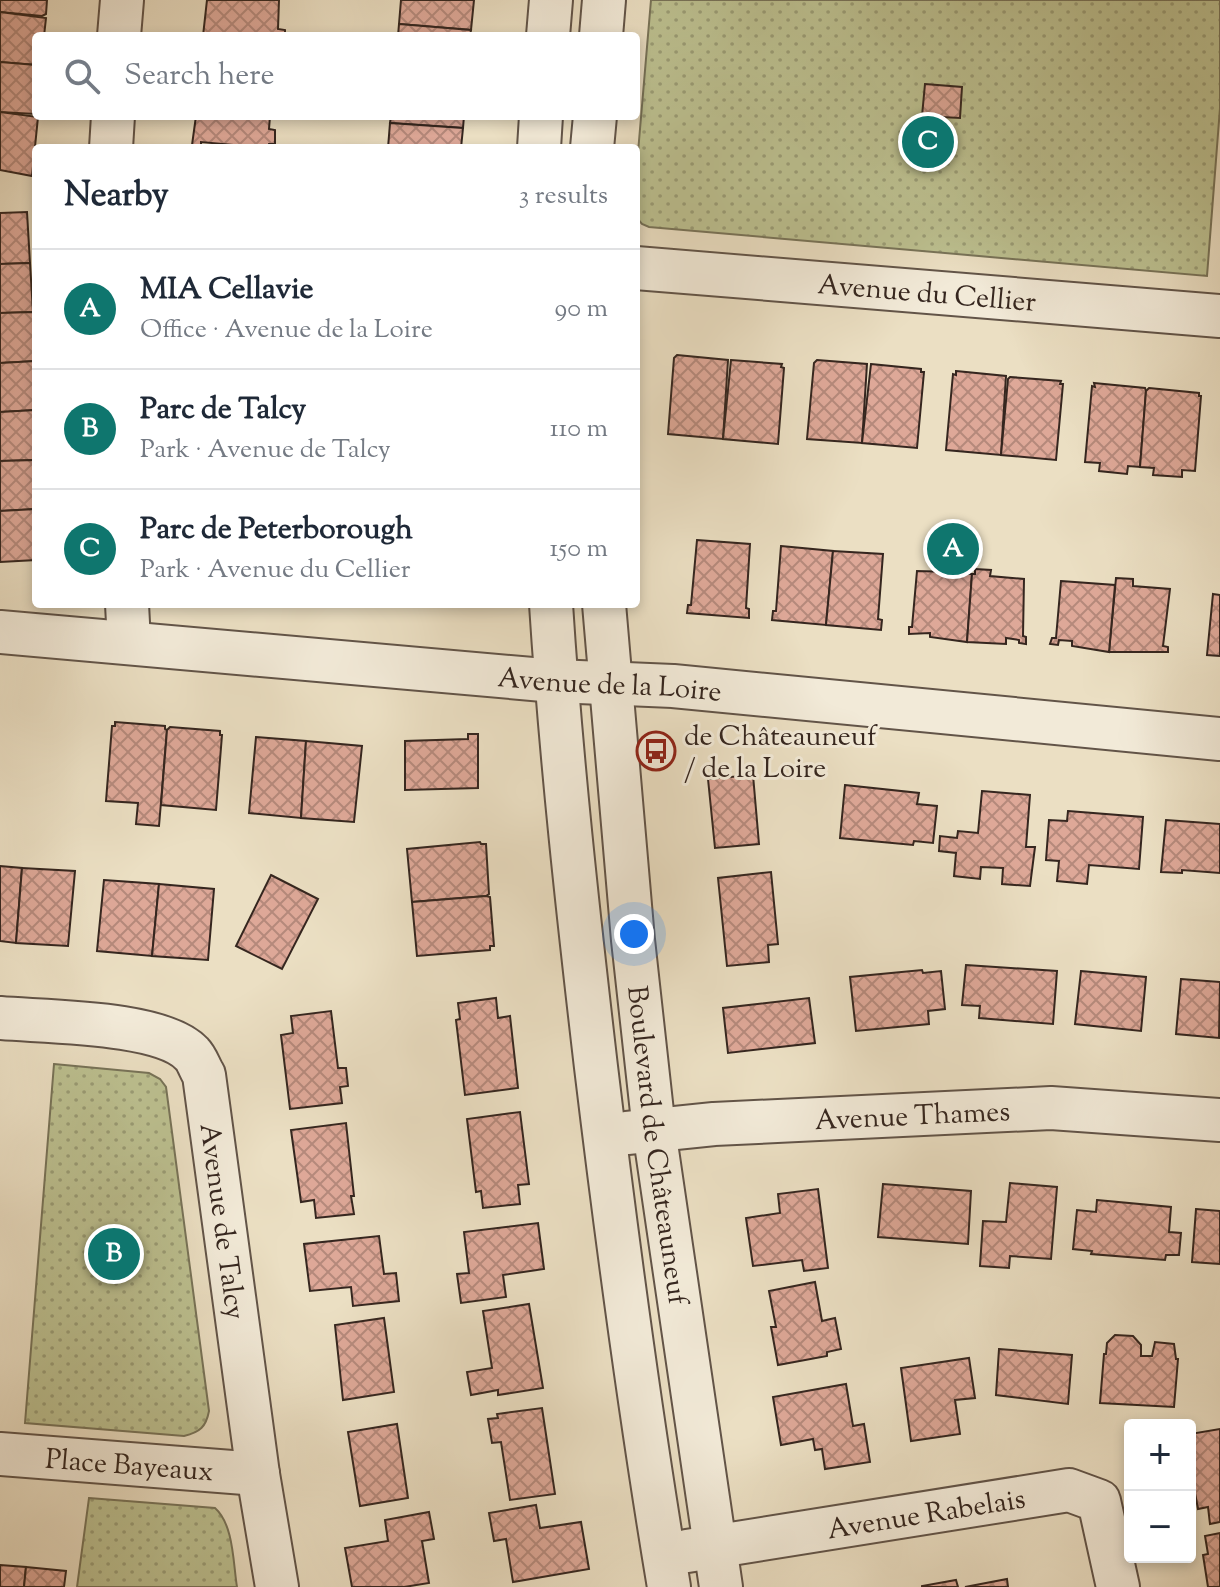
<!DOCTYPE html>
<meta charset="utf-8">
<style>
:root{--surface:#fff;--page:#f6f6f7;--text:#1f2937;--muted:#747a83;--line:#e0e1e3;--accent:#0f766e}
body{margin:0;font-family:"Sorts Mill Goudy",serif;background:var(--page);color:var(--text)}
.controls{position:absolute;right:24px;bottom:24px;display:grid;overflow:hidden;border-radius:8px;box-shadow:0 4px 12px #0003}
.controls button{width:72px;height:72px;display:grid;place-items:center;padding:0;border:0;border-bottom:2px solid var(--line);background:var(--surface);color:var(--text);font:40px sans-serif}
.you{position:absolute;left:634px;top:934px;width:28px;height:28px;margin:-20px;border:6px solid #fff;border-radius:50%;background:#1a73e8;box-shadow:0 0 0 12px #1a73e833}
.badge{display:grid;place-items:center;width:52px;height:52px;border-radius:50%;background:var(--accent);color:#fff;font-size:26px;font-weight:700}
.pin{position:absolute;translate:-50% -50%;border:4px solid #fff;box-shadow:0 2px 8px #0006}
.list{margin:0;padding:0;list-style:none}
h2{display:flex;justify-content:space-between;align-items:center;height:104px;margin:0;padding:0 32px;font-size:34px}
h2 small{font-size:26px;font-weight:400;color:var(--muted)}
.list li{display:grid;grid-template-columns:52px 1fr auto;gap:24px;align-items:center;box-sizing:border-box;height:120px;padding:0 32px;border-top:2px solid var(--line)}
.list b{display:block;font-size:30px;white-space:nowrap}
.list p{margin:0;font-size:26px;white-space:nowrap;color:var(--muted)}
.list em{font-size:26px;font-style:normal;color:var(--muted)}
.icon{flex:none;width:44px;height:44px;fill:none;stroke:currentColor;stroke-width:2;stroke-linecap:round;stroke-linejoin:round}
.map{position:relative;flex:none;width:1220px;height:1587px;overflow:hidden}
.search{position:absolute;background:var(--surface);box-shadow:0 4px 12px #0003;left:32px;top:32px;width:608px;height:88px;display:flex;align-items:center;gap:20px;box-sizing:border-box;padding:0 28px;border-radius:8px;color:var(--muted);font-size:30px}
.panel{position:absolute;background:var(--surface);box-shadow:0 4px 12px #0003;left:32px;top:144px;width:608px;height:464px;border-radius:8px}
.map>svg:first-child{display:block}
</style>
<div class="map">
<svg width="1220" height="1587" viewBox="0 0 1220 1587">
<defs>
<pattern id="park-dots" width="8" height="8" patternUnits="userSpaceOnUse" patternTransform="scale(2)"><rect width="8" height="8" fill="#bcc090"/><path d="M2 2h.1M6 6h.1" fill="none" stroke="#9a9c75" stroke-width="1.8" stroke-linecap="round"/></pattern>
<pattern id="building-cross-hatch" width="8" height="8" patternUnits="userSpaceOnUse" patternTransform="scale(2)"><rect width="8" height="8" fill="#dea898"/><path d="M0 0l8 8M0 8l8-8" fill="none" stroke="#b5897b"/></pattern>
</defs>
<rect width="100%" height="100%" fill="#ebdfc3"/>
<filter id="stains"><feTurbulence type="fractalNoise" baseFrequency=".0025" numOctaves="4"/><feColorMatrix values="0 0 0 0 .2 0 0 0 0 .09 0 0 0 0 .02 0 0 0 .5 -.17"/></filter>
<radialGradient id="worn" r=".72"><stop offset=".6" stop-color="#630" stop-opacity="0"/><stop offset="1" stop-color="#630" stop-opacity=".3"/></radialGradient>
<!-- park -->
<g fill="url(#park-dots)" stroke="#787358" stroke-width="2">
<path d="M651 0H1220V108L1207 276 649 227 642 224 636 217V176Z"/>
<path d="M54 1064 149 1073 160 1079 166 1087 209 1411C206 1427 200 1432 184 1436L25 1423Z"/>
<path d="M89 1498 215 1508C234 1525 233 1563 237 1587H77Z"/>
</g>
<!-- building -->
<g fill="url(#building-cross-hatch)" stroke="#35261f" stroke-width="2">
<path d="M0 0H47L46 14 42 16 0 12Z"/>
<path d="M207 0H279L278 29 285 30V36H203Z"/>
<path d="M401 0H474L471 30 399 24Z"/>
<path d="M0 12 46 18 44 36H36V65L0 62Z"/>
<path d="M399 24 471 30 470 36H398Z"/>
<path d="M0 62 36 65 35 114 0 112Z"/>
<path d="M925 84 962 87 960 118 922 116Z"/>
<path d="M0 112 38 117 32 176 0 170Z"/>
<path d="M196 116H270L269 129 275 130V144H269L268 148 201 142V146L192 145Z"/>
<path d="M391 116H464L463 128 390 123Z"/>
<path d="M390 123 463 128 461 148H388Z"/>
<path d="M27 212 30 263 0 264V213Z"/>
<path d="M30 263 33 312 0 313V264Z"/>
<path d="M33 312 36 361 0 363V313Z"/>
<path d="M677 355 728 360 723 439 668 434 674 358Z"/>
<path d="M731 360 782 364 781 367 784 368 778 444 723 439Z"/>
<path d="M817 360 867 364 862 443 807 439 814 363Z"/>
<path d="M36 361V410L0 412V363Z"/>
<path d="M871 364 921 369V372H924L917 448 862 443Z"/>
<path d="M956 371 1006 376 1001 455 946 450 953 374 956 375Z"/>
<path d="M1010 377 1061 381 1060 384H1063L1056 460 1001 455 1008 379Z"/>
<path d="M1094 383 1145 388 1146 391 1140 467 1128 466 1127 474 1099 471 1100 463 1085 462 1092 386 1095 387Z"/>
<path d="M1149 388 1199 393V396H1201L1195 471 1182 470V477L1153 475 1154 468 1140 467 1146 391Z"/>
<path d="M36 410V460L0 461V412Z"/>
<path d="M36 460V509L0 511V461Z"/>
<path d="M36 509V560L0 562V511Z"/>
<path d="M697 540 750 544 746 608 749 609V618L687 613 688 605H691Z"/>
<path d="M781 546 833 551 826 625 772 620 773 611H776Z"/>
<path d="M833 551 883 554 878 619 882 620 881 630 826 625Z"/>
<path d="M954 567 969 568 968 574H972L967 642 930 637V633L909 634V627H912L917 571 953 572Z"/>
<path d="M975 569 991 570 990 576 1024 579 1023 636 1026 637V644L1019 643V640L1006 638V644L967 642 972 574H975Z"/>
<path d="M1116 578 1133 579V586L1170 589 1163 646 1168 647V652H1109Z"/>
<path d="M1061 581 1115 585 1109 652 1072 646V641L1059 640 1058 645 1050 644 1052 638H1056Z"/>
<path d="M1213 594 1220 595V656L1207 655Z"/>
<path d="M115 722 165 726V729L167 730 159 826 136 824 138 803 106 801 112 726H115Z"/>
<path d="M170 727 220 731V735H222L216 810 161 805 167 730Z"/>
<path d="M468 734H478V788L405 790V741L468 739Z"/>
<path d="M256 737 306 741 301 818 249 813Z"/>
<path d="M306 741 362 746 354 822 301 818Z"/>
<path d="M753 775 759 844 715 848 708 779Z"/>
<path d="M845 785 919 793 917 804 937 806 933 843 914 841 913 845 840 838Z"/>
<path d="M982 791 1030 795 1026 847H1035L1030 886 1002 884 1003 868 981 867 980 879 954 876 956 853 939 851 940 836 957 838 958 831 978 833Z"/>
<path d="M1068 811 1143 817 1139 869 1089 865 1087 884 1057 881 1059 861 1046 860 1049 820 1067 821Z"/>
<path d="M1166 820 1220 824V873L1182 870V873L1161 872Z"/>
<path d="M480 842 481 844H486L489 894 486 896 412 902 407 849Z"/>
<path d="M0 866 22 868 16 943 0 941Z"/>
<path d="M22 868 75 871 68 946 16 943Z"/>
<path d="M771 872 778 944 768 945 769 962 727 966 718 878Z"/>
<path d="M271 875 318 899 282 969 236 946Z"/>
<path d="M104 880 159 884 152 956 97 951Z"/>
<path d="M159 884 214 889 208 960 152 956Z"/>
<path d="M486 896 490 897 494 946H490V950L417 956 412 902Z"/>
<path d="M966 965 1057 971 1053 1024 979 1018 980 1006 962 1005Z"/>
<path d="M922 970 923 973 941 971 945 1009 928 1011 929 1024 856 1031 850 977Z"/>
<path d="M1081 971 1146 977 1141 1031 1075 1024Z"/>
<path d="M1181 979 1220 982 1219 1038 1176 1034Z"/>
<path d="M496 998 498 1018 510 1016 518 1088 465 1095 456 1020 460 1019 458 1003Z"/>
<path d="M809 998 815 1043 728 1053 723 1008Z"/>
<path d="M331 1011 338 1068H346L348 1086 340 1087 342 1103 290 1109 281 1035 293 1033 291 1016Z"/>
<path d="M520 1112 529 1184 518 1185 520 1204 483 1208 481 1191 476 1192 467 1119Z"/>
<path d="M346 1123 354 1196H351L354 1214 316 1218 314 1200 301 1202 291 1130Z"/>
<path d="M1010 1183 1057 1187 1051 1259 1010 1256 1009 1268 980 1266 983 1221 1006 1222Z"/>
<path d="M883 1184 971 1191 968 1244 878 1237Z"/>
<path d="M818 1189 828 1268 804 1271 802 1260 753 1266 746 1218 780 1213 778 1194Z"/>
<path d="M1097 1200 1171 1207 1169 1232 1181 1233 1179 1255H1166L1165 1260 1091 1254 1092 1251 1073 1249 1077 1210 1096 1212Z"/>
<path d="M1196 1209 1220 1211V1264L1192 1262Z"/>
<path d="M538 1223 544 1269 503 1275 506 1297 461 1303 457 1274 469 1273 464 1232Z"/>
<path d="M379 1236 384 1274 396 1273 399 1301 353 1306 351 1287 310 1291 304 1244Z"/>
<path d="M815 1282 822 1321 835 1318 841 1349 827 1352V1356L778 1365 771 1327H776L769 1291Z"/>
<path d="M529 1304 543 1388 498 1395V1390L471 1395 467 1372 492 1368 483 1311Z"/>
<path d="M384 1318 394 1392 343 1400 335 1325Z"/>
<path d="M1115 1335 1133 1336 1141 1345V1356H1152L1155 1342 1174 1344 1176 1359H1178L1174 1407 1100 1403 1104 1354H1106L1107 1343Z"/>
<path d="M999 1349 1072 1355 1068 1404 996 1395Z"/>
<path d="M969 1358 975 1398 955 1400 960 1434 911 1441 901 1368Z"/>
<path d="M846 1384 853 1426 864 1424 870 1462 825 1469 822 1449 815 1450 813 1439 781 1445 773 1397Z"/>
<path d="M542 1408 555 1494 510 1500 501 1442 492 1443 488 1419 498 1418 497 1414Z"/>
<path d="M397 1424 408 1498 360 1506 348 1432Z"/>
<path d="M1220 1429V1522L1210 1524 1208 1507 1198 1509 1190 1466V1434Z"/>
<path d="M536 1505 540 1528 581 1522 589 1569 513 1582 506 1539 494 1541 489 1513Z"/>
<path d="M429 1512 434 1539 422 1541 429 1583 404 1587H352L345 1548 388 1541 385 1520Z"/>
<path d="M1220 1533V1587H1208L1203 1555 1208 1554 1205 1536Z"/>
<path d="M0 1565 26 1567 24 1587H0Z"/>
<path d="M26 1567 66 1571 64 1587H24Z"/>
<path d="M1007 1579 1008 1587H965Z"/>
<path d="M956 1580 958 1587H922V1586Z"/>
</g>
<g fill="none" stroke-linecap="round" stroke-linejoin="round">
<!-- minor casing -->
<g stroke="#625448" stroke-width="46">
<g id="minor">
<path d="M119 36 122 0"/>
<path d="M548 36 551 0"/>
<path d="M601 36 604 0"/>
<path d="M111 148 113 116"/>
<path d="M539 148 541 116"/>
<path d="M592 148 595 116"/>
<path id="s1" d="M636 268 1220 316"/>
<path d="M127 604 129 642"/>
<path d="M551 604C561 759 578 913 596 1067 617 1241 640 1414 669 1587"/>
<path id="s2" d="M604 604 633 940 654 1130 721 1587"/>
<path id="s3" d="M0 632 555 681 673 686 1220 739"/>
<path id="s4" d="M0 1018C45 1022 162 1021 192 1054 197 1059 200 1069 204 1075L258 1474 277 1587"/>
<path id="s5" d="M627 1133 714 1124 1051 1108 1220 1120"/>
<path id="s6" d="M0 1454 258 1474"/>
<path id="s7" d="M687 1551 1069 1490 1099 1501 1118 1587"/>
</g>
</g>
<!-- minor -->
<use href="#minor" stroke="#f2ead8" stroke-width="42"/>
</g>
<!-- icons -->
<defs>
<g id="bus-ring" transform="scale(2)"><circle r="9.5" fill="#f2ead8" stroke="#8f2418" stroke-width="1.5"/><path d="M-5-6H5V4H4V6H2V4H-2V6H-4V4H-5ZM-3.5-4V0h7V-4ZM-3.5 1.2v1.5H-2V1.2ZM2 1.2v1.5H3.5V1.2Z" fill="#8f2418"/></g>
</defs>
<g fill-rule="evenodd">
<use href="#bus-ring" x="656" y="751"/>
</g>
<g text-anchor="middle" stroke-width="6" stroke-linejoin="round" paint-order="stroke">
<!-- street labels -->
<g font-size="28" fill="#35261f" stroke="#f2ead8">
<text dy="10" stroke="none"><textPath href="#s1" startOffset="292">Avenue du Cellier</textPath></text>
<text dy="10" stroke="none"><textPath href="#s3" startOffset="612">Avenue de la Loire</textPath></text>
<text dy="10" stroke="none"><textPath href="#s5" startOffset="286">Avenue Thames</textPath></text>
<text dy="10" stroke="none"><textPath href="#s2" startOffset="544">Boulevard de Châteauneuf</textPath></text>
<text dy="10" stroke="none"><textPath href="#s4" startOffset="370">Avenue de Talcy</textPath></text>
<text dy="10" stroke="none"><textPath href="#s6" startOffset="130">Place Bayeaux</textPath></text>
<text dy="10" stroke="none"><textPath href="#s7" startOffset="242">Avenue Rabelais</textPath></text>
</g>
<!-- poi labels -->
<g font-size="28" fill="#35261f" stroke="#f2ead8" text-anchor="start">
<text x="684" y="745">de Châteauneuf<tspan x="684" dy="32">/ de la Loire</tspan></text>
</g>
</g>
<rect width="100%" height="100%" filter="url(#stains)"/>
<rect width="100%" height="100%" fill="url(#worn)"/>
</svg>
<div class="controls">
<button>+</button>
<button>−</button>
</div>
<div class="you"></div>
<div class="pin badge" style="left:953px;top:549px">A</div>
<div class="pin badge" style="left:114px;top:1254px">B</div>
<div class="pin badge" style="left:928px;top:142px">C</div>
<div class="search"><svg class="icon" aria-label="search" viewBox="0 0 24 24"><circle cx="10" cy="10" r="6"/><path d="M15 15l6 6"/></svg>Search here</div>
<section class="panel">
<h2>Nearby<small>3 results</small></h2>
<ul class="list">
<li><span class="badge">A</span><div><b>MIA Cellavie</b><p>Office · Avenue de la Loire</p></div><em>90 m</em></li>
<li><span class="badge">B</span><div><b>Parc de Talcy</b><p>Park · Avenue de Talcy</p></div><em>110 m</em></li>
<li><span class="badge">C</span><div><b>Parc de Peterborough</b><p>Park · Avenue du Cellier</p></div><em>150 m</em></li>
</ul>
</section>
</div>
